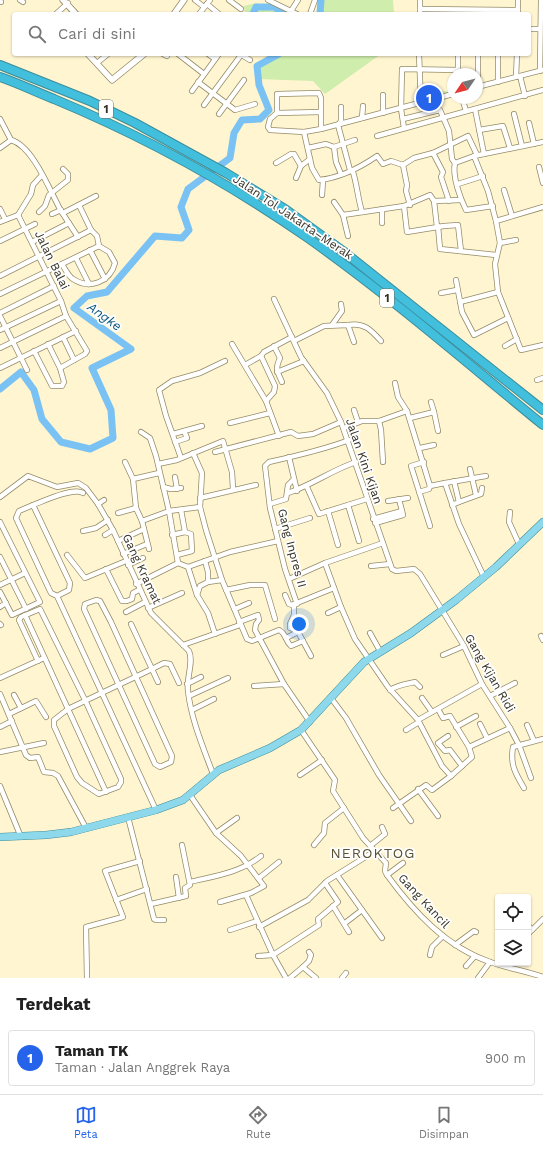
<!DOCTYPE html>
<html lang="id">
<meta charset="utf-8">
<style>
:root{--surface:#fff;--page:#f2f2f2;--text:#222;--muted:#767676;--line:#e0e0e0;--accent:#2563eb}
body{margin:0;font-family:"Work Sans",sans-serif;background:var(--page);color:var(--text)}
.controls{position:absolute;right:12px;bottom:12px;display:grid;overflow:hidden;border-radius:4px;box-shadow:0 1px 3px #0004}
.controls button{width:36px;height:36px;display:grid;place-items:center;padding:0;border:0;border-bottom:1px solid var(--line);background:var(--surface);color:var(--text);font:20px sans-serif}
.compass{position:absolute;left:447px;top:68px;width:36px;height:36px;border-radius:50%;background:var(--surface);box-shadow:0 1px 3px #0004;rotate:235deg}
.you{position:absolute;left:299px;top:624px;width:14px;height:14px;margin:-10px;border:3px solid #fff;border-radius:50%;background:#1a73e8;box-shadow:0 0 0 6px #1a73e833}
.badge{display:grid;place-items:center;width:26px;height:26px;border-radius:50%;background:var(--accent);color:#fff;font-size:13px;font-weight:700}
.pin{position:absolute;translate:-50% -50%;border:2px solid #fff;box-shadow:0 1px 4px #0006}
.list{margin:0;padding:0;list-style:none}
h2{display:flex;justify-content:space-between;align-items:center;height:52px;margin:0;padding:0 16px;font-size:17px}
h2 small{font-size:13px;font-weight:400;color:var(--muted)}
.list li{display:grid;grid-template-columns:26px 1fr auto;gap:12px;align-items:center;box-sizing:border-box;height:56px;margin:0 8px 8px;padding:0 8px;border:1px solid var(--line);border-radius:4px}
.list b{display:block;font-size:15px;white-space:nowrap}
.list p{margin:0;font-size:13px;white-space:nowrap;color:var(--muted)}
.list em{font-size:13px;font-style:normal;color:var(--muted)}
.icon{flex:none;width:22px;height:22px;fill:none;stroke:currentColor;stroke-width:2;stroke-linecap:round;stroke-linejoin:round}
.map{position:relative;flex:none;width:543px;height:978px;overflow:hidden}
.search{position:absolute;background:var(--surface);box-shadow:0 1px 3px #0004;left:12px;right:12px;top:12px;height:44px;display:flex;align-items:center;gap:10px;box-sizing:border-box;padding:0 14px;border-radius:4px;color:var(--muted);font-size:15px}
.sheet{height:116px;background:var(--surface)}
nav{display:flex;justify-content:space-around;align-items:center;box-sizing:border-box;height:56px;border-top:1px solid var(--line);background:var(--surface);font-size:11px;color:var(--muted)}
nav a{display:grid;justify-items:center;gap:2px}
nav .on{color:var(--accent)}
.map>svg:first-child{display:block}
</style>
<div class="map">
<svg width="543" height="978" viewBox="0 0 543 978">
<rect width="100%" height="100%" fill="#fff5d0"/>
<!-- green -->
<g fill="#cfedac">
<path d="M319 0H393L394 14H316Z"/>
<path d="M256 3 281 14H245L244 6Z"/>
<path d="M269 54H381L325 94 313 81 258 79 255 67Z"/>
<path d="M421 89 453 92 421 102Z"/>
</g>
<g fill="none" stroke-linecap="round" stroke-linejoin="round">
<!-- river -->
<g stroke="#7ac2f4" stroke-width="7">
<path d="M253 14 256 7H274L284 14"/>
<path d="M320 14 321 0"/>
<path d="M0 389 21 372 34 390 42 419 61 442 90 449 113 438 111 410 92 368 131 349 74 308 87 296 107 292 155 236 182 238 189 230 181 207 188 189 230 158 234 133 242 120 260 119 269 110 259 85 257 66 279 54"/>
</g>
<!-- minor casing -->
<g stroke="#948b69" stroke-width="6">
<g id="minor">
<path d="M20 0 23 2"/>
<path d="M195 0 204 7"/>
<path d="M229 0 241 9"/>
<path d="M268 0 297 14"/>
<path d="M420 0V14"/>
<path d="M0 2H1"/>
<path d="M207 4 219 14"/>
<path d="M420 9 518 10"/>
<path d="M291 11 298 0"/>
<path d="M56 14 68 3"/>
<path d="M199 14 210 0"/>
<path d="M310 14 315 0"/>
<path d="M518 14V0"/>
<path d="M529 29H540"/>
<path d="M163 54 167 56 168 54"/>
<path d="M178 54 204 74"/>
<path d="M208 54 215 59"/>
<path d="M240 54 250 60"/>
<path d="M419 54 421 103"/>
<path d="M478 54V87"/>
<path d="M97 63 108 54"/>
<path d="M540 71 541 0"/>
<path d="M458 74V54"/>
<path d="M520 76 525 96"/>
<path d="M516 77 517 54"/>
<path d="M198 82 235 110 255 104"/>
<path d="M498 82V54"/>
<path d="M477 87 543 70"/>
<path d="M192 91 219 54"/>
<path d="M383 95V113"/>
<path d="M462 98 466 111"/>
<path d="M204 105 241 55"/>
<path d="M341 107V121L338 125 350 170 353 172C357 185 358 199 362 212"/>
<path d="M475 109 484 154"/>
<path d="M277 113 270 119 268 127 270 130 304 132 321 129 453 94"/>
<path d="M277 113V94L319 93 321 98V129"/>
<path d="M277 113 321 112"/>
<path d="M219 114 244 80"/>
<path d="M514 114 522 146"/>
<path d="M362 118 363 106"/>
<path d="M0 119 11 140"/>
<path d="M403 119 440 110 449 131 452 159 455 163"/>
<path d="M529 123 534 144"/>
<path d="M404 128 401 109 402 69 458 70"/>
<path d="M479 130 503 126 510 148"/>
<path d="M304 132 312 168 319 180C339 178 361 167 377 156L383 164 391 161 403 165"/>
<path d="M377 136 543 90"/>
<path d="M334 147 336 162 341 174"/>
<path d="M0 148 11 140C33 146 50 191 61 211 67 220 72 228 78 237"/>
<path d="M308 148 326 144 334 147 355 140"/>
<path d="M433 153 443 172 441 177 449 201"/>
<path d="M474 156 488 191 496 221 500 243 495 264 498 292 521 350 543 345"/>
<path d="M276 163 291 154H294L301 166"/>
<path d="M455 163 474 156 543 142"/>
<path d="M455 163C452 176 460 198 466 210L493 206"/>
<path d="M403 165 414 158 433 153 468 136 477 155"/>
<path d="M403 165 407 185 406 191 410 205"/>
<path d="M539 167 543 183"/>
<path d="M296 178 301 166 310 159"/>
<path d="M458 184 483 176"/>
<path d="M504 190 512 216"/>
<path d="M322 195 323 180"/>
<path d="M434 201 461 200"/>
<path d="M334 202 343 215 348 236"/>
<path d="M79 205 91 230"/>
<path d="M404 206 407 232 444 226 458 225 461 251"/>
<path d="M0 209 5 219"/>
<path d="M39 212 45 206 49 195 68 180V174L63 169"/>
<path d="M63 213 96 196"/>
<path d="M52 214 61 210"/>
<path d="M18 215 61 301 66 316 87 351 85 354 60 368"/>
<path d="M18 215 31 194 33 185 42 175"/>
<path d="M343 215 404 206 430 195 434 201 437 227"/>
<path d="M496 221 543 207"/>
<path d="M0 222 18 215"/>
<path d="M382 223V209"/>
<path d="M438 226 440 249 496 255"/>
<path d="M91 230 97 236 99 246"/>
<path d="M0 241 35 224"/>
<path d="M32 242 69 223"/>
<path d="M500 243 516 240"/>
<path d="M90 250 105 279"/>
<path d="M76 258 89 284"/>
<path d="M62 264C65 269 68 276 73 279 90 290 110 282 115 263L109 252 99 246"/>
<path d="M0 276 91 230"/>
<path d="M456 280 462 312 474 335 508 318"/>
<path d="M441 293 457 290"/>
<path d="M0 294 99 246"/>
<path d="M274 299 301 357 327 393 341 422 392 569 396 571 414 569 420 574 464 646 482 684 510 728 519 745 531 778"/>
<path d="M460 302 498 292"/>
<path d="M0 313 54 286"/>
<path d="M0 316 27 370"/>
<path d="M332 325 342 311 341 304"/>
<path d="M348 325C364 322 371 330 381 341"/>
<path d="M0 330 61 301"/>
<path d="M63 337 74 360"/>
<path d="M294 341 324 326 348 325 354 342"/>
<path d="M232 344 266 401 279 436"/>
<path d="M274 346 280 358C275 369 277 371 282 382"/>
<path d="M505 346 517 339"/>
<path d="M0 348 66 316"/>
<path d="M34 351 52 386H62L64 382 60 368 48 344"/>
<path d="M261 356 275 386 274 392 266 401"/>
<path d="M245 365 261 356 264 352 292 337"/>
<path d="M0 368 76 331"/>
<path d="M277 372 304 361"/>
<path d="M537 380 543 378"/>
<path d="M395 383 398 397 407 411 430 486 445 483 459 524 484 577"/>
<path d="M431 402 434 412"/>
<path d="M354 410 358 422"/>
<path d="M410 418 434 412 438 431"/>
<path d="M379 421 381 430 383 462"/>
<path d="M230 423 270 413"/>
<path d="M344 428 362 421H379L407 411"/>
<path d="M141 432 150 438 156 456 169 511 178 563"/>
<path d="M173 434 202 426"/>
<path d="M175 442 187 438 184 431"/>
<path d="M420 448 434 445"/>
<path d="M215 452 291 432 298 436 313 434 341 422"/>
<path d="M193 453 202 473 200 507 206 530 222 580 247 639 252 641 279 630C286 633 285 641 291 646L303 641"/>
<path d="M289 457 297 491"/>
<path d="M181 458 166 416 159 390 172 381 200 373 225 361"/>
<path d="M125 462 133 479 136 508 142 521 149 549"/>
<path d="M424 462 411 466 430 526"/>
<path d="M158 464 177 460 223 441 232 472 233 489"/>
<path d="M470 469 476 495"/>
<path d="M175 477 177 489"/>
<path d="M133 479 159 473"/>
<path d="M445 483 486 476"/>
<path d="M163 487 171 489 181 488"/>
<path d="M307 487 319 514 367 499"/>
<path d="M419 492 429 489 430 486"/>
<path d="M288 493C312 485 332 470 356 462"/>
<path d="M0 497 28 476 57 487 78 483 86 488 98 504 113 530 151 613 189 651C194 662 186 678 188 691 191 719 203 747 213 774"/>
<path d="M200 498 256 485"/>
<path d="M388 501 408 498"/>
<path d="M459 502 481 494 482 488"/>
<path d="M98 504 104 500"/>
<path d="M270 504 286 499 288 485 294 479"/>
<path d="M33 505C44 501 73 487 83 493"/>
<path d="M348 505 359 541"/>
<path d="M452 505 459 502 454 481"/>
<path d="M181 510 185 532"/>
<path d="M328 511 338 545"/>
<path d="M510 512 509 522 519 544"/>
<path d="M118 513 136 508"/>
<path d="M373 519 402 511"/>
<path d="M142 521 169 511 200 507"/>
<path d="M0 522 40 602 12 615 0 592"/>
<path d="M375 523 403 515 399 499"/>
<path d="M275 529 310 518"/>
<path d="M83 531 96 528 108 520"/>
<path d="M105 535 113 530"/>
<path d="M172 535 185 532 191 534 192 551 177 555"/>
<path d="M118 541 144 529"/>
<path d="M123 554 147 544"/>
<path d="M67 555 85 578 126 561"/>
<path d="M0 557 26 609"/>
<path d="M205 561 208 572V582"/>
<path d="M325 563 341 607 355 639 388 687 418 720 442 766 451 776"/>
<path d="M128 565 143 558"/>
<path d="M371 566 390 564"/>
<path d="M188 567 197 595 208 613 215 634"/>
<path d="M106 569 122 601H127L132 599 133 593 139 590"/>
<path d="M289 579 325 563 383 543"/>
<path d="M136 584 178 563 188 567 230 552 278 541"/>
<path d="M0 585 25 573"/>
<path d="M226 590 250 585H265L275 619"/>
<path d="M197 595 200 586 208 582 222 580"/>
<path d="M285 595 289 604 292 605 334 588"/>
<path d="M57 596 69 590 70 583 33 505 19 511 16 518 49 589 51 593 57 596 156 810"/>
<path d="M96 600 100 601 111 622 172 756 171 762 160 767 155 764 84 609 85 604Z"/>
<path d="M294 604V615L290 624V628L297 630 311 656"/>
<path d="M297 604 285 569 270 508 265 466 269 462C296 456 323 450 349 440"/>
<path d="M0 607 6 603"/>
<path d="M148 608 182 593"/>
<path d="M235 609 249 603"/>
<path d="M126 612 145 602"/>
<path d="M328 613 341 607"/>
<path d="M25 615 106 792"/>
<path d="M239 622 258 615 259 620 256 624 255 630 284 684 310 722"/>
<path d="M0 624 1 625"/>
<path d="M131 624 158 682"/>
<path d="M370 633 380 651"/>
<path d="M541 636 543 640"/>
<path d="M286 638 298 632"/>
<path d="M183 645 240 625"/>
<path d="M443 655 464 646"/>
<path d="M38 661 19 620 21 617 40 609 85 700 121 779V782L118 787 99 794 82 783 77 777 54 726V720L68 709 152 669 164 663 170 664 179 683"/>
<path d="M0 678 44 658"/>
<path d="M187 684 201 677"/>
<path d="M254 686 284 684"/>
<path d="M390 690C398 685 406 684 415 682L420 687"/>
<path d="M0 694 26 755 30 758 38 757 44 772 53 773 58 776 86 828"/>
<path d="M14 695 21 708"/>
<path d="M189 696 228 678"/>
<path d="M490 696 515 683"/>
<path d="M331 698 346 718 379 775 411 821"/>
<path d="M422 698 432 712"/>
<path d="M192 710 214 699"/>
<path d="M9 714 36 701 46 717"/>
<path d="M418 720 482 684"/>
<path d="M480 724 487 738"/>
<path d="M527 725 534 741"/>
<path d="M0 727 12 721"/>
<path d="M456 727 476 716"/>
<path d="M301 730 335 780 333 791 363 838 386 863 385 871 387 875C414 912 446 947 490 962 507 968 526 971 543 977"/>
<path d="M406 730 419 722"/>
<path d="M448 736 438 743 445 751 450 750 462 766"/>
<path d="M469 747 510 728"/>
<path d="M0 752 44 743"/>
<path d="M300 775 322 760"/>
<path d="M0 786 21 837"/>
<path d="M524 788C515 773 510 764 513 747L543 739"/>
<path d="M418 789 438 816"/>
<path d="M190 795 216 833 241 856 264 886 251 893 220 902"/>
<path d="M393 808 426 785 432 790 451 776 472 757 469 747 450 716 443 718 438 709"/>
<path d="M128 817 154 919 156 920H164"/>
<path d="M216 833 237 818"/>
<path d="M314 845 324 833 325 823 344 808"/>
<path d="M370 846 385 834 382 827"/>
<path d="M337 875 382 938"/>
<path d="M387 875 403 863"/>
<path d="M176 877 179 898"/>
<path d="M259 878 279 862"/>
<path d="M190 882C215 876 240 873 261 856"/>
<path d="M246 895 273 955 286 978"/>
<path d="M116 900 147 889"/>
<path d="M151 904 186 896 185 888 190 885 182 845"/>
<path d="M333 906 349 932"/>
<path d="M345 923 362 910"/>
<path d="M528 925 532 930"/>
<path d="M259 927 308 900 327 881 375 851"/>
<path d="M230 930 257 921"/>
<path d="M528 934 543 919"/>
<path d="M455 945 474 931 476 932"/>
<path d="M430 955 432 947 443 936"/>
<path d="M258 956 273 955 319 925 318 919 338 902 325 883"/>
<path d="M466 966 475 956"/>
<path d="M303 967 316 978"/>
<path d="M87 978 86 927 123 917 105 871 140 861"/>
<path d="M290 978 303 967 309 961 311 955 309 952"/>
<path d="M342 978 346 973"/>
<path d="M478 978 490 962"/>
</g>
</g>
<!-- tertiary casing -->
<g stroke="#948b69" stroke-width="7">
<g id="tertiary">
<path d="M63 0 76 14"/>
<path d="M174 14 184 0"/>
<path d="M88 54 112 80 144 54"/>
</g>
</g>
<!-- primary casing -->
<g stroke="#3d8d9c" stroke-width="8">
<path id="primary" d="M0 837 46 835 71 832 156 810 183 800 219 770 270 748 301 730 364 662 411 633 456 600 496 567 543 522"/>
</g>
<!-- motorway casing -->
<g stroke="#3d8d9c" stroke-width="10">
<g id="motorway">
<path d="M0 65 90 101 135 123 226 173 285 209 343 251 543 410"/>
<path d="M0 77C18 83 36 92 54 99 143 136 229 183 308 238 390 296 466 362 543 425"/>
</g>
</g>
<!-- minor -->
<use href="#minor" stroke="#fff" stroke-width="4.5"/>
<!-- tertiary -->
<use href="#tertiary" stroke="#fff" stroke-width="5.5"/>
<!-- primary -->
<use href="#primary" stroke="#8dd9eb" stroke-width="7"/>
<!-- motorway -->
<use href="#motorway" stroke="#41bfdd" stroke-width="8"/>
</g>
<g text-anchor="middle" stroke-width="3.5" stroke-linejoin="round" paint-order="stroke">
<!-- shield labels -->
<g fill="#fff" stroke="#726f65" stroke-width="1">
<rect x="99" y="100" width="14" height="18" rx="3"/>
<rect x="380" y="289" width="14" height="18" rx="3"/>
</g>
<g font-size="11" font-weight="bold" fill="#353123">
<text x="106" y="113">1</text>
<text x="387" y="302">1</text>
</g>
<!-- street labels -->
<g font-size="12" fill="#353123" stroke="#fff">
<text transform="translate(293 217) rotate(34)" y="4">Jalan Tol Jakarta–Merak</text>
<text transform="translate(52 260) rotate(64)" y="4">Jalan Balai</text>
<text transform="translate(364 461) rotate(71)" y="4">Jalan Kini Kijan</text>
<text transform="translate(292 548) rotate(75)" y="4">Gang Inpres II</text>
<text transform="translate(142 569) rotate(65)" y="4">Gang Kramat</text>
<text transform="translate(490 673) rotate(60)" y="4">Gang Kijan Ridi</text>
<text transform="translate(424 901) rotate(47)" y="4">Gang Kancil</text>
</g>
<!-- water labels -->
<g font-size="13" font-style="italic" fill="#0a567e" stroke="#fff">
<text transform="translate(105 316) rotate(36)" y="5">Angke</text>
</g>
<!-- quarter labels -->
<g font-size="14" letter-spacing="1" fill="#595131" stroke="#fff">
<text x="373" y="858">NEROKTOG</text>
</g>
</g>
</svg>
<div class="controls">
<button><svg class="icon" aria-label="locate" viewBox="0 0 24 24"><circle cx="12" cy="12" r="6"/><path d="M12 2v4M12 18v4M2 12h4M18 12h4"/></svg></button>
<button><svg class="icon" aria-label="layers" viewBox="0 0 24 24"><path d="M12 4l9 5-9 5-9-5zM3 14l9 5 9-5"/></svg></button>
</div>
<svg class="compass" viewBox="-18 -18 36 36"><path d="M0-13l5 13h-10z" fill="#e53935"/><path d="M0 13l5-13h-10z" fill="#767676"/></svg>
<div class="you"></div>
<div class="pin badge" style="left:429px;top:98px">1</div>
<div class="search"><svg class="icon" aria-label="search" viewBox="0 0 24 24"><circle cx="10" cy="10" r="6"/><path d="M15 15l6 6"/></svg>Cari di sini</div>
</div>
<section class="sheet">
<h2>Terdekat<small></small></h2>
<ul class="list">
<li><span class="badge">1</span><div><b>Taman TK</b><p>Taman · Jalan Anggrek Raya</p></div><em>900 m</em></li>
</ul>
</section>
<nav>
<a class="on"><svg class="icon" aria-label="map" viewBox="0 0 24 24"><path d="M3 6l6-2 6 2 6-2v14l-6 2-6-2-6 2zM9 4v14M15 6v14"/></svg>Peta</a>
<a><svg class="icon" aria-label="directions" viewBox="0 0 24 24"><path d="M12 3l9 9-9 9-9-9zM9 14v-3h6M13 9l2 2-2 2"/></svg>Rute</a>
<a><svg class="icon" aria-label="saved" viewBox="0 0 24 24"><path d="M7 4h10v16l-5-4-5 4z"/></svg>Disimpan</a>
</nav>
